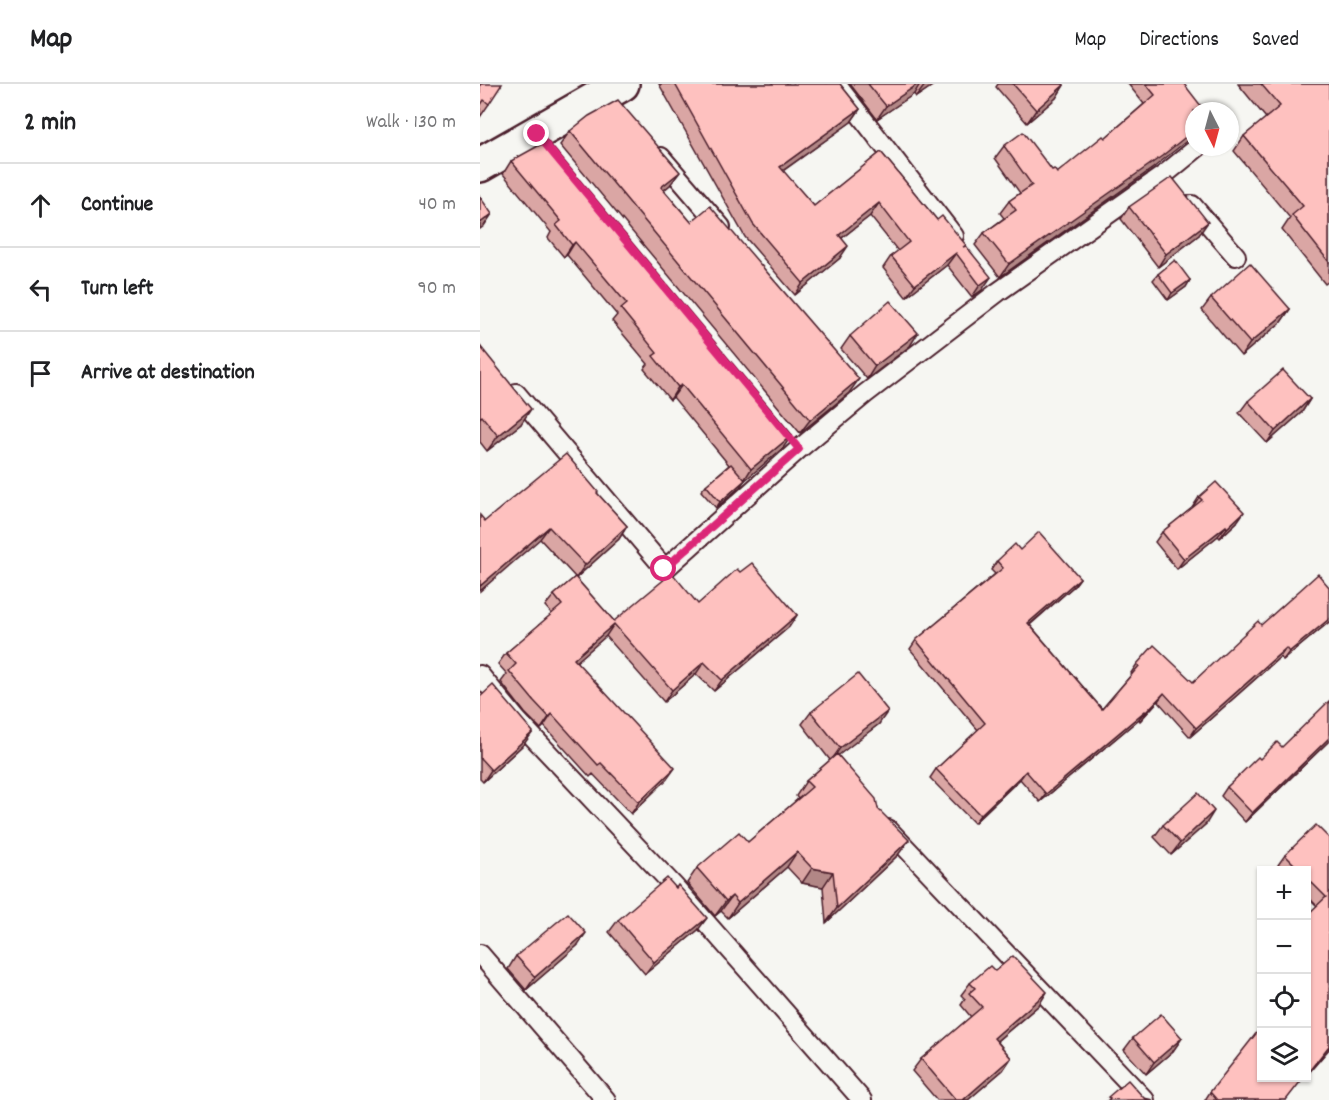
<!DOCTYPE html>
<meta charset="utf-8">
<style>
:root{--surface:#fff;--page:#f2f2f2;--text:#202124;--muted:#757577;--line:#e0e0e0}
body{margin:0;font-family:Dekko,sans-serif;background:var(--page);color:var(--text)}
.controls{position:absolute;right:18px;bottom:18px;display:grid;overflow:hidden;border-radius:0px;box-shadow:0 2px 4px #0004}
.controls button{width:54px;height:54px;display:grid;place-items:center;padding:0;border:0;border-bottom:2px solid var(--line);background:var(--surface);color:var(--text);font:30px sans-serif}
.compass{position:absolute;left:705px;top:18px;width:54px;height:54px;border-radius:50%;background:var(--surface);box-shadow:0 2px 4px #0004;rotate:174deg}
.stop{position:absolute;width:18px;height:18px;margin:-14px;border:4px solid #db2777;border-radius:50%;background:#fff}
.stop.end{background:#db2777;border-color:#fff;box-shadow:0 2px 6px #0008}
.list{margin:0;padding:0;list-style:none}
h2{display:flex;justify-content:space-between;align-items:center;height:78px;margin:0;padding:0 24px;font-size:26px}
h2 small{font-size:20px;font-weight:400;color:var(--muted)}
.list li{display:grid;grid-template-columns:39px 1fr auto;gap:18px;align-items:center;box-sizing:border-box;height:84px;padding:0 24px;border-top:2px solid var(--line)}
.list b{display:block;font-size:22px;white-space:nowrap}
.list em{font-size:20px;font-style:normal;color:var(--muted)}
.icon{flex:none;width:33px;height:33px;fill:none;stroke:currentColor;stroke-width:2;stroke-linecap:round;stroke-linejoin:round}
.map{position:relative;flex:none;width:849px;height:1016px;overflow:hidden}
header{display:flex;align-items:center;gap:36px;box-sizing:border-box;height:84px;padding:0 30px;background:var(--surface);border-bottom:2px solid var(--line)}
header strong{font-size:28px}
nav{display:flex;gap:33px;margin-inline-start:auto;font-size:21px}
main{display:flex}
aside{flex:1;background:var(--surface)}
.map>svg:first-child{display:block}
</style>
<header>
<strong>Map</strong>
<nav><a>Map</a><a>Directions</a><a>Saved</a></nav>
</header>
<main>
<aside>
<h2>2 min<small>Walk · 130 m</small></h2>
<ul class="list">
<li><svg class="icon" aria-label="ahead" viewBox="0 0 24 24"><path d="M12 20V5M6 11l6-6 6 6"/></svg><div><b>Continue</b></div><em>40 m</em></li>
<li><svg class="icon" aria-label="left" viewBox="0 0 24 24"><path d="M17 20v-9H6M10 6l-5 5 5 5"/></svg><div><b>Turn left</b></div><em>90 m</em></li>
<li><svg class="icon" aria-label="arrive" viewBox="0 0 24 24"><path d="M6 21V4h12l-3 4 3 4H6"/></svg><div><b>Arrive at destination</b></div></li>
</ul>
</aside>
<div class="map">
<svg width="849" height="1016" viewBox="0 0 849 1016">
<rect width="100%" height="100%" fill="#f6f6f2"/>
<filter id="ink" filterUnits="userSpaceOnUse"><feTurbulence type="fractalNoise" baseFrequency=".0167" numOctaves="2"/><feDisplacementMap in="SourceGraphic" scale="12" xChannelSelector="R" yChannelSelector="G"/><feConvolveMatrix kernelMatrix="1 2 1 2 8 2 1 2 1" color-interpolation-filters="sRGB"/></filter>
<g filter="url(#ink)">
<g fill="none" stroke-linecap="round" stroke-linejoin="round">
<!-- service casing -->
<g stroke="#4a1f2b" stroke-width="22">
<g id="service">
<path d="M356 0 474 152"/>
<path d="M181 73 241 143"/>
<path d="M712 121 756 172"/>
<path d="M36 309 185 485 319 365 385 310 518 208 685 90 718 63"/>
<path d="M0 591 37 636 194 802 382 1016"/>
<path d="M408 745 665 1016"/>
<path d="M0 870 126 1016"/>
</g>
</g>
<!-- tertiary casing -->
<g stroke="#4a1f2b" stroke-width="38">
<path id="tertiary" d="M0 81 142 0"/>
</g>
<!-- service -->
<use href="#service" stroke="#f6f6f2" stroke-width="18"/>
<!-- tertiary -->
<use href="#tertiary" stroke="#f6f6f2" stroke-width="33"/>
</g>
<!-- wall -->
<g fill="#daa6a4" stroke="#4a1f2b" stroke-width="1.5">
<path d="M0 0 9 20 0 33Z"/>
<path d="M179 0H360L380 25 371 38 303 87 334 122 401 68 457 136 486 161 502 206 492 213 467 181 426 213 403 184 411 172 418 167 390 132 362 154 360 174 315 211 265 153Z"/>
<path d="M370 0H455L436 13 434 10 397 35Z"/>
<path d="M518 0H583L584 1 576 14 547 39 516 3Z"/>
<path d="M648 0H704L673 84 520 193 495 161 504 149 524 134 520 129 529 117 540 109 515 74 524 62 577 89 625 54 664 20Z"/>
<path d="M758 0H849V197L845 200 802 146 810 134 754 67 764 52 786 34Z"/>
<path d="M90 47 190 101 184 106 211 138 369 309 320 349 80 61Z"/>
<path d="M31 77 303 364 264 396 260 403 236 424 221 407 226 401 249 381 193 313 190 316 164 285 168 280 132 237 137 231 87 171 84 173 68 154 71 148 23 90Z"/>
<path d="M649 123 719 151 678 183 641 135Z"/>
<path d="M678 190 710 196 706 203 688 216 673 196Z"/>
<path d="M731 214 810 225 801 238 761 272 722 226Z"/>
<path d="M370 252 430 262 387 295 361 265Z"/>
<path d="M0 262 41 340 7 367 0 358Z"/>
<path d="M830 315 822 328 787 359 759 329 768 317Z"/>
<path d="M117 409 147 442 139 455 96 494 134 537 218 520 260 488 317 531 309 543 234 607 216 590 184 618 126 552 96 578 187 695 151 730 113 690 110 693 64 642 61 645 45 629 21 598 27 590 18 580 26 569 72 530 65 522 74 511 95 493 60 455 5 437Z"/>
<path d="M719 413 757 438 740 454 738 452 697 485 675 458 682 448 712 424Z"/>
<path d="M540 466 600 494 594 502 550 541 622 625 652 590 651 589 657 580 713 598 781 541 849 538 803 576 800 573 710 653 678 617 660 637 659 635 560 718 540 695 494 739 450 694 456 685 498 646 430 565 436 556 515 490 511 486 517 477Z"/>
<path d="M0 613 44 660 3 698 0 695Z"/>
<path d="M331 628 399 640 358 671 398 725 418 771 346 839 343 803 322 799 307 783 248 834 241 827 235 832 207 799 217 784 268 758 318 715 316 712 326 697 350 676 322 640Z"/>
<path d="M849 657 765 738 741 712 747 703 780 675 802 663Z"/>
<path d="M726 740 691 771 674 753 683 741Z"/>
<path d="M849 754V965L826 992V832L837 822 826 811V786H803L798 781 805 771Z"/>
<path d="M138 836 218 846 165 890 129 848Z"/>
<path d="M97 862 46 906 28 885 36 872Z"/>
<path d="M515 887 559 921 517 957 531 974 523 986 488 1016H457L432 987 441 975 491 933 481 921 485 915 481 911 490 899Z"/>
<path d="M653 954H702L693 967 666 990 644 966Z"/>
<path d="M730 1008 807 1016H725Z"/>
</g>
<!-- shaded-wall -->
<g fill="#b28786" stroke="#4a1f2b" stroke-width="1.5">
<path d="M438 0H440L434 10 397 35 406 22Z"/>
<path d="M446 0H455L436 13 445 1Z"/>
<path d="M584 1 576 14 547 39 556 26Z"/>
<path d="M380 25 371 38 291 95 300 83Z"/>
<path d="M714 46V51L673 84 520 193 529 180Z"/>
<path d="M200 88 190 101 172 116 181 103Z"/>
<path d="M399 119 390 132 350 163 359 151Z"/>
<path d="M12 130 4 142 0 145V139Z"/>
<path d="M728 138 719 151 678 183 686 170Z"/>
<path d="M95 158 87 171 84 173 92 161Z"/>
<path d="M368 162 360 174 315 211 323 199Z"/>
<path d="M476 169 467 181 426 213 435 201Z"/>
<path d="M511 193 502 206 492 213 500 201Z"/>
<path d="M710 196 706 203 688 216 692 209Z"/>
<path d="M810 225 801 238 761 272 770 259Z"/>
<path d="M438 249 430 262 387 295 395 282Z"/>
<path d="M379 295 369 309 320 349 330 336Z"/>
<path d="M202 301 193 313 190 316 198 303Z"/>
<path d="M830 315 822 328 787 359 795 347Z"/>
<path d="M51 325 41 340 7 367 18 352Z"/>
<path d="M312 351 303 364 263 398 271 385Z"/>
<path d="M265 396 260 403 236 424 240 418Z"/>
<path d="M764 428 757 438 740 454 747 444Z"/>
<path d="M147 442 139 455 96 494 105 481Z"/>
<path d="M746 442 738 452 697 485 704 475Z"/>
<path d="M69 443 60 455 0 507V502Z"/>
<path d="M600 494 594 502 542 547 548 539Z"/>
<path d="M317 531 309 543 234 607 242 596Z"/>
<path d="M849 535V538L803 576 809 568Z"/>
<path d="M134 540 126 552 86 587 94 575Z"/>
<path d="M806 564 800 573 710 653 716 644Z"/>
<path d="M224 578 216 590 184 618 192 606Z"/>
<path d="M684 609 678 617 660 637 666 628Z"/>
<path d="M408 627 399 640 351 677 360 664Z"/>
<path d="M665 627 659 635 560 718 566 710Z"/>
<path d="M72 630 64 642 61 645 69 633Z"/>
<path d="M53 648 44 660 3 698 11 686Z"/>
<path d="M849 654V657L765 738 772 729Z"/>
<path d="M195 684 187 695 151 730 159 718Z"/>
<path d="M546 687 540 695 494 739 500 731Z"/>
<path d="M734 727 726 740 691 771 700 759Z"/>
<path d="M429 756 418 771 346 839 357 824Z"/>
<path d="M317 768 307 783 248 834 258 819Z"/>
<path d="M332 784 353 788 343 803 322 799Z"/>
<path d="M252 812 241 827 235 832 246 817Z"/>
<path d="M227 834 218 846 165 890 174 878Z"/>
<path d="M106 849 97 862 46 906 55 893Z"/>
<path d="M567 908 559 921 506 966 514 954Z"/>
<path d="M702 954 693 967 666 990 674 978Z"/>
<path d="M849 962V965L826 992V991Z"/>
<path d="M531 974 523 986 488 1016H483Z"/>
</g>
<!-- building -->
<g fill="#fec1bf" stroke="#4a1f2b" stroke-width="1.5">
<path d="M0 0H22L9 20 4 16 0 22Z"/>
<path d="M195 0H360L380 25 300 83 334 122 401 68 457 136 462 132 486 161 483 163 486 162 511 193 500 201 476 169 435 201 411 172 429 158 399 119 359 151 368 162 323 199 273 140Z"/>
<path d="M388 0H438L406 22Z"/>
<path d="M533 0H583L584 1 556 26Z"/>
<path d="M666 0H704L721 22 726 25 732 26 733 27H714V46L682 72 529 180 504 149 536 126 529 117 552 101 524 62 543 48 572 86 574 85 577 89 623 52 625 54 675 11Z"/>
<path d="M781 0H849V178L812 131 823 122 764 52 800 22Z"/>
<path d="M138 16 200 88 181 103 211 138 230 122 379 295 330 336 90 47 109 32Z"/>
<path d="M67 57 312 351 271 385 202 301 198 303 173 272 177 269 141 225 147 220 95 158 92 161 76 141 81 137 31 77Z"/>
<path d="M692 93 728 138 686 170 649 123Z"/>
<path d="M0 113 12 130 0 139Z"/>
<path d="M695 176 710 196 692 209 678 190Z"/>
<path d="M770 179 810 225 770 259 731 214Z"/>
<path d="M410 217 438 249 395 282 370 252Z"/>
<path d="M0 262 51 325 18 352 2 332 0 334Z"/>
<path d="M803 286 830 315 795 347 768 317Z"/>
<path d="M86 370 118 408 117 409 147 442 105 481 69 443 0 502V431L5 437Z"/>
<path d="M251 380 265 396 240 418 226 401Z"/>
<path d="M736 398 764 428 747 444 746 442 704 475 682 448 722 416 719 413Z"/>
<path d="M559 448 600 494 548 539 622 625 659 582 657 580 674 561 713 598 778 537 781 541 838 490 849 503V535L809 568 806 564 716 644 684 609 666 628 665 627 566 710 546 687 500 731 456 685 505 639 436 556 523 484 517 477 535 460 540 466Z"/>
<path d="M272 479 317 531 242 596 224 578 192 606 134 540 94 575 195 684 159 718 121 679 118 681 72 630 69 633 54 617 29 587 36 580 26 569 82 521 74 511 95 493 134 537 192 489 218 520 257 485 260 488Z"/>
<path d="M378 590 408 627 360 664 331 628Z"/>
<path d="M13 601 53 648 11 686 0 674V613Z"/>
<path d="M849 617V654L772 729 747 703 778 673 780 675 797 658 802 663Z"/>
<path d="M357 670 396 715 398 725 429 756 357 824 353 788 332 784 317 768 258 819 252 812 246 817 217 784 259 748 268 758 332 703 326 697Z"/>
<path d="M718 709 734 727 700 759 683 741Z"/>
<path d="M836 741 849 754V962L826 991V832L846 813 826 793V786H820L805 771Z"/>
<path d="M187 794 196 804 198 801 227 834 174 878 138 836Z"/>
<path d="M88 829 106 849 55 893 36 872Z"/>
<path d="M533 872 567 908 514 954 531 974 483 1016H476L441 975 502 923 489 909 495 904 490 899 510 882 515 887Z"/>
<path d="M681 930 702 954 674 978 653 954Z"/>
<path d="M782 942V993H824L806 1016H737L730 1008Z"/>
<path d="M648 996 664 1014 673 1016H628L630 1014 628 1013Z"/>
</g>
</g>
<g fill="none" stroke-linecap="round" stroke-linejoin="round" filter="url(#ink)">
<!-- route -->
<path stroke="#db2777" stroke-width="8" d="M57 50 319 365 184 485"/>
</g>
</svg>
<div class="controls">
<button>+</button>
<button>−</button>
<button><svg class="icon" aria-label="locate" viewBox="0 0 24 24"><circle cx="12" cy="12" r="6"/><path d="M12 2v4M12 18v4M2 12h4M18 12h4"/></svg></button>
<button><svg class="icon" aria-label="layers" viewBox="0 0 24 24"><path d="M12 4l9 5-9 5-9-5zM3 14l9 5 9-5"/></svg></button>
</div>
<svg class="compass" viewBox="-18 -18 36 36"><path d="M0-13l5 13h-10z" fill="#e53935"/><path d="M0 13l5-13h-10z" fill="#757577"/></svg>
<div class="stop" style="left:184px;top:485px"></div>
<div class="stop end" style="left:57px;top:50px"></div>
</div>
</main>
